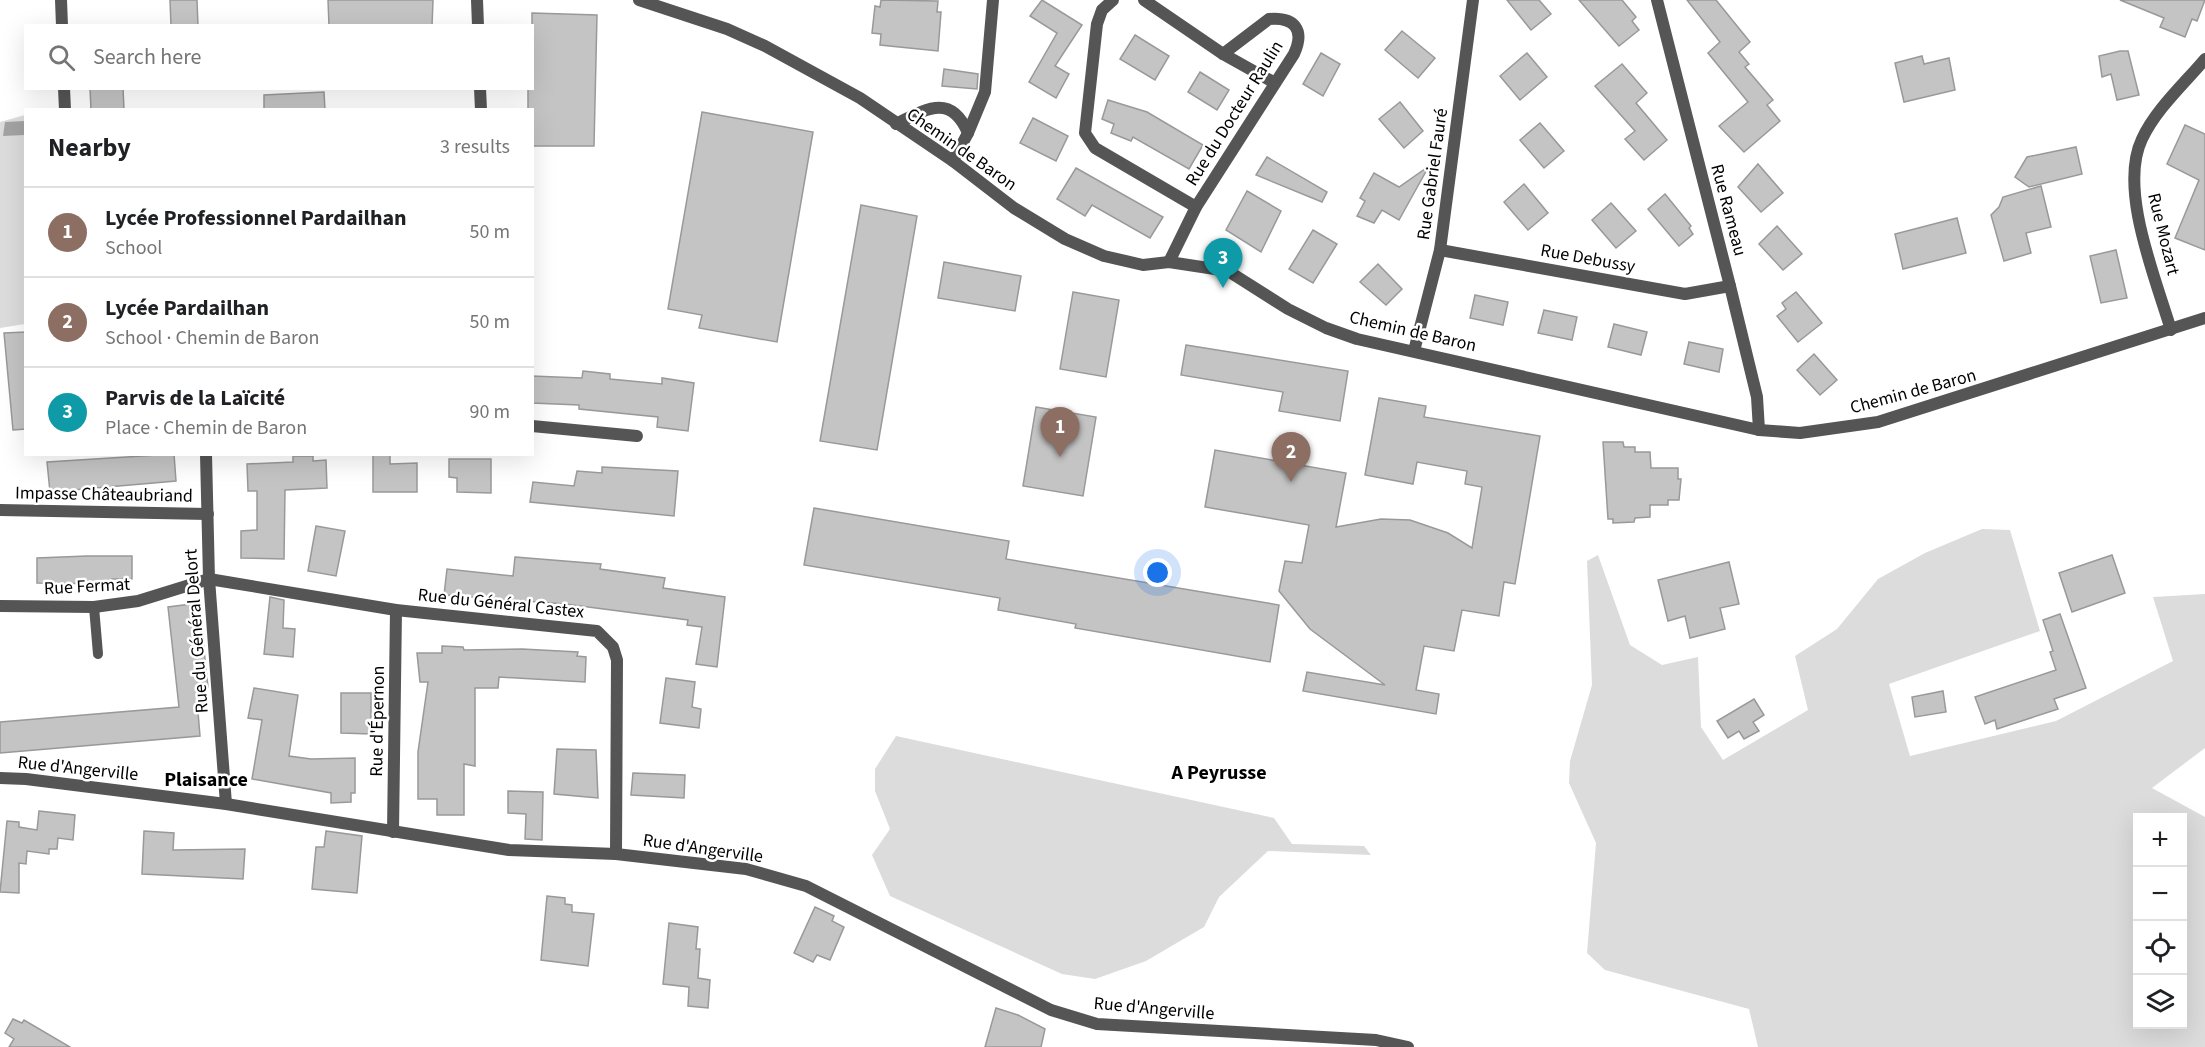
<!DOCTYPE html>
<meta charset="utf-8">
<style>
:root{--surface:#fff;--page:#f2f2f2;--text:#202124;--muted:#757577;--line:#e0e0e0;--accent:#000}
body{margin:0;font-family:"Source Sans 3",sans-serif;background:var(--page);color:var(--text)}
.controls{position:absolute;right:18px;bottom:18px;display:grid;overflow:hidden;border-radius:0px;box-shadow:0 6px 24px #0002}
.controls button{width:54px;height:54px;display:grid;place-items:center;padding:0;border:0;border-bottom:2px solid var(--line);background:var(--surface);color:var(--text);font:30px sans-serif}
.you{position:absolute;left:1158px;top:573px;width:21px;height:21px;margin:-15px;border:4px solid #fff;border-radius:50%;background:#1a73e8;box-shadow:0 0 0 9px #1a73e833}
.badge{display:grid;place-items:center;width:39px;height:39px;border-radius:50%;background:var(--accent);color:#fff;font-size:20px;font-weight:700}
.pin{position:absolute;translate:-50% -50px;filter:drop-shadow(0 2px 3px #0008)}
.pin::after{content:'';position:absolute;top:32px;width:21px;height:18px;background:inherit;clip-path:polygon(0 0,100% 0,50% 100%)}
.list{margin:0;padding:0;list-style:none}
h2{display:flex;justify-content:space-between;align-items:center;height:78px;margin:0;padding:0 24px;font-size:26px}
h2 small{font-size:20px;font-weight:400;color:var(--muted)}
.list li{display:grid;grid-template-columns:39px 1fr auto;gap:18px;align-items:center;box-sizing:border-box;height:90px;padding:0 24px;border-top:2px solid var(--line)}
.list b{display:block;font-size:22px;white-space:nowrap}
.list p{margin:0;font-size:20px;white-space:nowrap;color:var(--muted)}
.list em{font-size:20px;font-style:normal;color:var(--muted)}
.icon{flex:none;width:33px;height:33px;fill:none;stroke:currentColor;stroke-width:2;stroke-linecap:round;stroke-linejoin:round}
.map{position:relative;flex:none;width:2205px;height:1047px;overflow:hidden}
.search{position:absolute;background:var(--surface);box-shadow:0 6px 24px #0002;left:24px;top:24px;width:510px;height:66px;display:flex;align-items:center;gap:15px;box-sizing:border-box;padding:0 21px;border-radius:0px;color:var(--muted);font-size:22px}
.panel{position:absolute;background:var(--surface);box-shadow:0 6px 24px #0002;left:24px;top:108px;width:510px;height:348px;border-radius:0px}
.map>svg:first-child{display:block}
</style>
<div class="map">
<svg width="2205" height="1047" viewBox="0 0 2205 1047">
<rect width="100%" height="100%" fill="#fff"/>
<!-- green -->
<g fill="#dcdcdc" fill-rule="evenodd">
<path d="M25 115V324L0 328V122Z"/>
<path d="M1982 529 2010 530 2040 631 1889 684 1910 756 2056 721 2173 661 2153 597 2205 594V748L2152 788 2205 817V1047H1758L1749 1009 1605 970 1587 953 1596 843 1569 783 1570 761 1592 685 1587 561 1598 555 1630 645 1662 665 1698 657 1701 727 1723 760 1808 710 1795 656 1837 629 1878 579 1925 553ZM2138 818H2182V1024H2138Z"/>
<path d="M896 736 1274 818 1292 844 1364 846 1371 855 1268 851 1219 897 1204 927 1146 961 1095 979 1062 974 890 896 872 855 890 829 875 791V769Z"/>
</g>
<!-- water -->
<path fill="#a3a3a3" d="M25 121V135L3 136 5 122Z"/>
<!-- building -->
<g fill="#c4c4c4" stroke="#999" stroke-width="1.5">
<path d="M170 0H197L198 26H171Z"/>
<path d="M328 0H433L432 26H329Z"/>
<path d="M881 0 938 1 937 12H941L938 51 880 45 881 34 872 33 875 6 880 7Z"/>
<path d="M1042 0 1082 25 1055 66 1069 74 1056 98 1029 82 1057 33 1030 16Z"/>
<path d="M1507 0H1539L1551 14 1531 30Z"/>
<path d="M1579 0H1622L1636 17 1632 21 1639 30 1619 46Z"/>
<path d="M1687 0H1716L1750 42 1739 52 1749 64 1745 67 1773 100 1767 105 1780 121 1744 152 1719 126 1748 102 1708 53 1720 42Z"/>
<path d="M2120 0H2205L2197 21 2192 19 2185 37 2160 27 2164 18Z"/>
<path d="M532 13 597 15 594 146H532V110H528V88H532Z"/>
<path d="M1402 31 1435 58 1418 78 1385 50Z"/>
<path d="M1135 35 1169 56 1155 80 1120 59Z"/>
<path d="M2120 51H2128L2139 95 2117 100 2111 74 2102 77 2099 56Z"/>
<path d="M1321 53 1340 64 1323 96 1303 84Z"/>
<path d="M1527 53 1547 77 1520 100 1500 76Z"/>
<path d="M1922 56 1924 64 1949 58 1955 90 1904 102 1895 63Z"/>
<path d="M1622 64 1647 93 1636 103 1667 140 1644 160 1625 139 1635 131 1595 86Z"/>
<path d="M944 69 978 74 977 89 942 86Z"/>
<path d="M1200 72 1229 90 1217 110 1188 92Z"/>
<path d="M90 88H123L124 110H91Z"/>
<path d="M324 92 325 110H264V95Z"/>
<path d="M1108 100 1147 112 1203 145 1189 169 1133 137 1131 141 1111 133 1114 124 1102 119Z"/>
<path d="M1400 102 1423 131 1404 148 1379 119Z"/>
<path d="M702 112 813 132 777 342 699 328 702 315 668 309Z"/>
<path d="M1033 118 1068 136 1056 161 1020 143Z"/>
<path d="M1540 123 1564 151 1544 168 1520 140Z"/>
<path d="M2185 125 2205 134V250L2175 238 2199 180 2167 164Z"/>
<path d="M2076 147 2082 174 2029 187 2015 177 2027 157Z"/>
<path d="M1267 157 1327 192 1322 202 1256 175Z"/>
<path d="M1758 164 1783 193 1761 212 1738 187Z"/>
<path d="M1429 166 1399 220 1382 210 1374 223 1357 216 1365 201 1360 198 1374 173 1399 187Z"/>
<path d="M1076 168 1163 217 1150 238 1092 205 1085 216 1057 199Z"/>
<path d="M1524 184 1548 213 1528 230 1504 202Z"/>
<path d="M2041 186 2051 227 2026 233 2031 253 2004 261 1991 215 1999 207 2003 197Z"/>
<path d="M1247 191 1281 211 1261 252 1226 230Z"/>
<path d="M1665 194 1691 226 1689 228 1693 234 1679 246 1648 209Z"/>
<path d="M1611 203 1636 231 1616 248 1592 220Z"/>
<path d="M861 205 917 216 877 450 820 441Z"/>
<path d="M1957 218 1966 253 1903 269 1895 234Z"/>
<path d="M1777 226 1802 254 1783 270 1759 244Z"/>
<path d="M1313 230 1337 244 1313 283 1289 269Z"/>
<path d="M2116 250 2127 298 2101 303 2090 256Z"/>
<path d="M944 262 1021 276 1015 311 938 298Z"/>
<path d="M1378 264 1402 289 1386 305 1360 282Z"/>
<path d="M1073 292 1119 300 1106 377 1060 369Z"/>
<path d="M1796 292 1822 323 1798 342 1777 316 1786 309 1782 303Z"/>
<path d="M1475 295 1508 302 1503 325 1470 318Z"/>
<path d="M1544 310 1577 317 1572 340 1538 333Z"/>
<path d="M1614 324 1647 332 1641 355 1608 347Z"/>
<path d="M26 332V429L13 430 4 333Z"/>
<path d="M1689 342 1723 349 1719 372 1684 364Z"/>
<path d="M1186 345 1348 371 1340 421 1279 411 1283 392 1181 375Z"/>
<path d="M1814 354 1837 380 1820 395 1797 370Z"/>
<path d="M583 371 610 374V379L662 384V378L694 383 688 431 657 427 658 417 579 409V405L532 403V376L582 378Z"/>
<path d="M1379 398 1426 406 1424 417 1540 436 1515 584 1504 582 1499 616 1462 610 1454 651 1424 646 1416 690 1439 694 1436 714 1303 691 1307 672 1385 685 1310 629 1279 591 1285 561 1302 563 1309 525 1205 507 1215 450 1346 473 1336 527 1381 519 1410 520 1448 533 1472 548 1482 487 1465 484 1467 471 1417 462 1413 484 1365 475Z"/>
<path d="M1036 407 1096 417 1083 496 1023 486Z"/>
<path d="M1603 442H1623L1624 447H1635V452H1650L1651 468H1678V479H1681L1679 500H1668V505H1650V517L1635 518 1634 522 1613 523V519H1608Z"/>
<path d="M174 454 176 481 50 492 47 462Z"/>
<path d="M373 454H390V464L417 463V492H373Z"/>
<path d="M293 456H313V461L326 460 327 488 285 490 284 559 241 558V531L257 530V491H248L247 464 293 462Z"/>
<path d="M449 459H491V493L457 492V478L449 477Z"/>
<path d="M602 467 678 471 674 516 530 502 533 482 574 486 577 471 602 473Z"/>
<path d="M814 508 1009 541 1006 559 1279 605 1270 662 1075 628 1076 624 998 610 1000 598 804 565Z"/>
<path d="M316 526 345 531 336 576 308 571Z"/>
<path d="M2112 555 2125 593 2072 612 2059 573Z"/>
<path d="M87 556H132V579H112V584L37 583V558Z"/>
<path d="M515 557 601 564 600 569 665 578 663 588 725 597 717 667 696 664 702 627 687 625 688 620 565 604 444 595 447 569 513 576Z"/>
<path d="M1729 562 1739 604 1720 608 1725 629 1690 638 1685 616 1668 621 1658 580Z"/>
<path d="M270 597 284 600 283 628 295 629 293 657 264 654Z"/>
<path d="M199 603 208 687 196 688 200 736 0 753V722L179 707 168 607Z"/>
<path d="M2060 614 2086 688 2054 699 2058 709 1997 729 1995 720 1985 724 1975 697 2056 670 2050 652 2053 651 2043 620Z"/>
<path d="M442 646 463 647 464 650 522 649 578 652 577 656 586 657 585 682 499 677 498 688H475V766L464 764V815H437V799H418V752L428 682H420L417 653H442Z"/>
<path d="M666 678 695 682 692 707 701 709 699 728 660 723Z"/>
<path d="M254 688 298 695 289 756 311 759 355 758V793H351V802L331 803V793L252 779 262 720 248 718Z"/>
<path d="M1943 691 1946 712 1915 717 1912 697Z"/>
<path d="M341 693H371V734L341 733Z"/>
<path d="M1754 699 1764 715 1753 722 1759 731 1744 739 1739 731 1728 738 1717 721Z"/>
<path d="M557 749 596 750 598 798 554 794Z"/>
<path d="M633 773 685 775 684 798 631 795Z"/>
<path d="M508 791 543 792 542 840 525 839 526 814 508 813Z"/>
<path d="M39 811 75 815 73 840 58 838 57 849H49V854L27 851 26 864 19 863V893L0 892 7 821 19 822V827L37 830Z"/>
<path d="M144 831 174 833 173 850 245 849 243 879 142 874Z"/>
<path d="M326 831 362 836 357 893 312 889 316 847H324Z"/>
<path d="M547 896 565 898V904L572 905V912L594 914 588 966 541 960Z"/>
<path d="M815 907 834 916 832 921 844 927 830 960 817 955 813 962 794 953Z"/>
<path d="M669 923 698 927 696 949H700L698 978 710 980 708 1008 688 1006 689 987 663 984Z"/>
<path d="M996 1008 1018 1015 1045 1029 1041 1047H985Z"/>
<path d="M13 1019 22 1023 24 1020 70 1047H9L14 1039 5 1033Z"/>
</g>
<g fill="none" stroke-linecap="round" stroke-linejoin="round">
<!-- lane -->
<path stroke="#555" stroke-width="10" d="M94 607 98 654"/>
<!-- street -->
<g stroke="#555" stroke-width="12">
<path d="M61 0 62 26"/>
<path d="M477 0 478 26"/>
<path d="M639 0 727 29 765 46 860 98 953 161 1014 208 1065 239 1104 256 1143 265 1169 262 1228 271 1288 309 1326 328 1357 339 1759 430 1800 433 1878 422 2205 318"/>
<path d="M1113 0 1102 10 1097 24 1085 133 1095 148 1196 207"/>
<path d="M1144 0 1223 54 1275 83"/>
<path d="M1657 0 1730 286 1757 397 1759 430"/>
<path d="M64 88 65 110"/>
<path d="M480 88 481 110"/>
<path d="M896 124C926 109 951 93 968 133"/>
<path d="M953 161 968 133 985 92 993 0"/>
<path d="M1440 250 1685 294 1730 286"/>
<path d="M1169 262 1196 207 1294 54C1305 30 1295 17 1269 19L1223 54"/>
<path d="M2171 330C2156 279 2118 189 2142 139 2156 109 2184 84 2205 59"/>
<path d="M1414 351 1440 250 1473 0"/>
<path d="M532 426 637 436"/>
<path d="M206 454 209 579 226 804"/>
<path d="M0 510 208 514"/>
<path d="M0 606 94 607 138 601 209 579 396 610 597 631 613 647 617 660 616 854"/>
<path d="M0 778 26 779 226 804 509 850 616 854 746 869 806 886 1051 1010 1097 1024 1376 1040 1408 1047"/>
<path d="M393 832 396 610"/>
</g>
</g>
<g text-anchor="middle" stroke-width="5" stroke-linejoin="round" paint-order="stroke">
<!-- street labels -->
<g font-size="18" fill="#000" stroke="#fff">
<text transform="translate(1234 113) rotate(-58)" y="6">Rue du Docteur Raulin</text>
<text transform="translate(962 149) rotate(35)" y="6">Chemin de Baron</text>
<text transform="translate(1432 174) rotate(-82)" y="6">Rue Gabriel Fauré</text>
<text transform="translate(1729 210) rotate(75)" y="6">Rue Rameau</text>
<text transform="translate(2164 234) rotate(76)" y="6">Rue Mozart</text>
<text transform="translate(1588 258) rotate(10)" y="6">Rue Debussy</text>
<text transform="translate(1413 331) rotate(13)" y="6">Chemin de Baron</text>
<text transform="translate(1913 391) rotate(-15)" y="6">Chemin de Baron</text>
<text transform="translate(104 494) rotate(1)" y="6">Impasse Châteaubriand</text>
<text transform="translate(87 586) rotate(-3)" y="6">Rue Fermat</text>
<text transform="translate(501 603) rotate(6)" y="6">Rue du Général Castex</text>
<text transform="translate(196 631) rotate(-94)" y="6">Rue du Général Delort</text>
<text transform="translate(377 721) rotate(-89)" y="6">Rue d'Épernon</text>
<text transform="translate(78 768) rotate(6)" y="6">Rue d'Angerville</text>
<text transform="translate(703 848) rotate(8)" y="6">Rue d'Angerville</text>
<text transform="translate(1154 1008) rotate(5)" y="6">Rue d'Angerville</text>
</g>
<!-- neighbourhood labels -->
<g font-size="20" font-weight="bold" fill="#000" stroke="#fff">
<text x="1219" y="779">A Peyrusse</text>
<text x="206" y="786">Plaisance</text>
</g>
</g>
</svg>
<div class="controls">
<button>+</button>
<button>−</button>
<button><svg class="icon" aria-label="locate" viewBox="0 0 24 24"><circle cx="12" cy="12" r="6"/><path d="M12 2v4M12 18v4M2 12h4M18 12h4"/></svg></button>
<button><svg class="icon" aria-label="layers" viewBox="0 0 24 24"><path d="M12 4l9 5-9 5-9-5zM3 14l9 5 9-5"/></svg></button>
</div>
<div class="you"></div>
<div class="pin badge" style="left:1060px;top:457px;background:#8d6e63">1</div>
<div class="pin badge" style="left:1291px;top:482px;background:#8d6e63">2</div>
<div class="pin badge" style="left:1223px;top:288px;background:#0f9aa8">3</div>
<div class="search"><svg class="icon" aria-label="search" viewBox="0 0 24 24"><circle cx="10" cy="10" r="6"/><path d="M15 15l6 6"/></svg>Search here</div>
<section class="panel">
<h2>Nearby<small>3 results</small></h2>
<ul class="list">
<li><span class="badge" style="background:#8d6e63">1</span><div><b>Lycée Professionnel Pardailhan</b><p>School</p></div><em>50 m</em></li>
<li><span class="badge" style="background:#8d6e63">2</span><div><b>Lycée Pardailhan</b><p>School · Chemin de Baron</p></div><em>50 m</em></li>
<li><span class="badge" style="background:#0f9aa8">3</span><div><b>Parvis de la Laïcité</b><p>Place · Chemin de Baron</p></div><em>90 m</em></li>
</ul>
</section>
</div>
